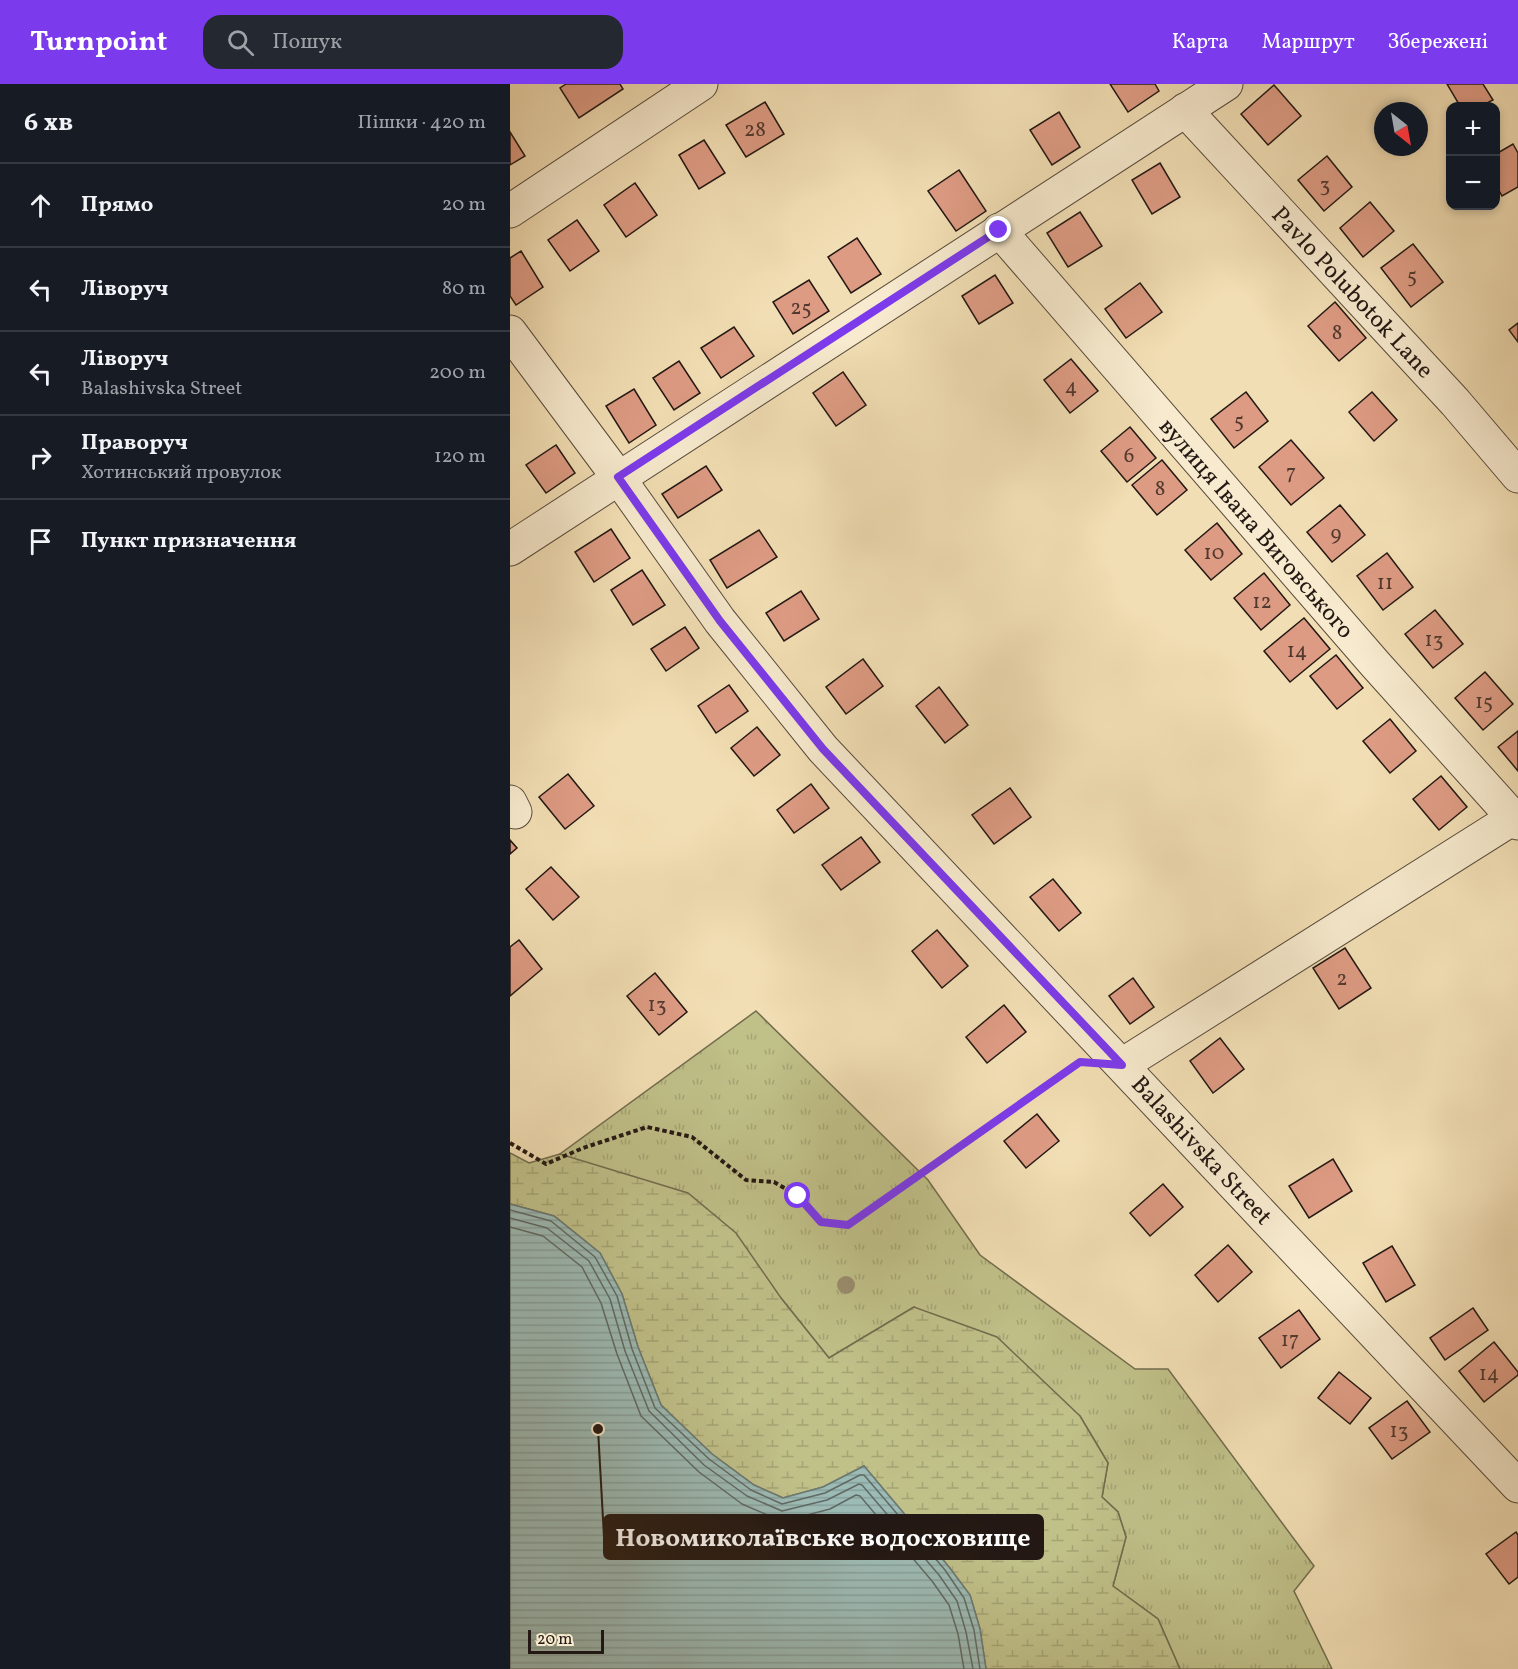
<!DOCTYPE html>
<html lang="uk">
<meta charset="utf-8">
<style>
:root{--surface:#171b24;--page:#242831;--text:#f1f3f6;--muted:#9ea1a6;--line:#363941;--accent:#7c3aed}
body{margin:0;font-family:Vollkorn,serif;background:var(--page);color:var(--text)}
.controls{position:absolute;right:18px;top:18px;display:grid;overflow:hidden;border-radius:12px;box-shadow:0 3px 9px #0003}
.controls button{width:54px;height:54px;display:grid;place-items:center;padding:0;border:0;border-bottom:2px solid var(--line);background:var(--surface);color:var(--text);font:30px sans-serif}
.compass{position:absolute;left:864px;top:18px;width:54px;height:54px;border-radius:50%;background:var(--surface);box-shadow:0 3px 9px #0003;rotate:149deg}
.scale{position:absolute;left:18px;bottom:15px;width:76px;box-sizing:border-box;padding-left:6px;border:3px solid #231813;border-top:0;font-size:16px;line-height:21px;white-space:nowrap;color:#231813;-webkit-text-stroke:4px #f7eace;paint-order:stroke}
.stop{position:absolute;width:18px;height:18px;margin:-14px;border:4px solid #7c3aed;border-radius:50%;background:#fff}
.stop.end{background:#7c3aed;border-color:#fff;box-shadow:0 2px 6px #0008}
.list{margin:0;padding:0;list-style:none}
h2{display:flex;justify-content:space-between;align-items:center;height:78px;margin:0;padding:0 24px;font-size:26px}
h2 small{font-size:20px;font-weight:400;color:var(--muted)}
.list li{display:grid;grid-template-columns:39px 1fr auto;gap:18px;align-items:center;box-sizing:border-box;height:84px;padding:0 24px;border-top:2px solid var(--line)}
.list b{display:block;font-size:22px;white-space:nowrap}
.list p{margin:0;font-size:20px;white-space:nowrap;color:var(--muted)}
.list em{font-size:20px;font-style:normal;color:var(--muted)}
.icon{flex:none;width:33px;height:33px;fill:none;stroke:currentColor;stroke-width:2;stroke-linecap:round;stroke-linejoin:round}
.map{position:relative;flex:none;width:1008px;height:1585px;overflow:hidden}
header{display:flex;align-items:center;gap:36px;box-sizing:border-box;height:84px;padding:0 30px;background:var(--accent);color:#fff}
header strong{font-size:28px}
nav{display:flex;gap:33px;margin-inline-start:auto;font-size:21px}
.search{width:420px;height:54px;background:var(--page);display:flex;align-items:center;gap:15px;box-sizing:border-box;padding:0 21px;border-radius:18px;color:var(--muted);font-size:22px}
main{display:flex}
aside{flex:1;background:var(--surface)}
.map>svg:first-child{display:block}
</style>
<header>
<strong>Turnpoint</strong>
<div class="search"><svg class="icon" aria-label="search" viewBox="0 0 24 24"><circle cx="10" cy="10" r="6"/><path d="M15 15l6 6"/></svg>Пошук</div>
<nav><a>Карта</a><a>Маршрут</a><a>Збережені</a></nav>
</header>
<main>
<aside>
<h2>6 хв<small>Пішки · 420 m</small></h2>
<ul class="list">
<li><svg class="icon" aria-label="ahead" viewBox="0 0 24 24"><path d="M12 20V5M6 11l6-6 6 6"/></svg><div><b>Прямо</b></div><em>20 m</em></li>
<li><svg class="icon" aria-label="left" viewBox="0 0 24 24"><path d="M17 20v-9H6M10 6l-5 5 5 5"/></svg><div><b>Ліворуч</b></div><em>80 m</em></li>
<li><svg class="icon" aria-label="left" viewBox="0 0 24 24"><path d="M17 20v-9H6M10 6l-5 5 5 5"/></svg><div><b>Ліворуч</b><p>Balashivska Street</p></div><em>200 m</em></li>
<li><svg class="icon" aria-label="right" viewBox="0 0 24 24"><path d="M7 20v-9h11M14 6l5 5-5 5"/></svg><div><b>Праворуч</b><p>Хотинський провулок</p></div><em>120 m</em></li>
<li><svg class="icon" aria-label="arrive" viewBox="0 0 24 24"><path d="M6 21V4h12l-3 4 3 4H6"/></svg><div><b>Пункт призначення</b></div></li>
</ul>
</aside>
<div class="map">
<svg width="1008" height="1585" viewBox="0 0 1008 1585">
<defs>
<pattern id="grass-tufts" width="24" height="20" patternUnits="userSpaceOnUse" patternTransform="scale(1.5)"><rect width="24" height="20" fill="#c0c089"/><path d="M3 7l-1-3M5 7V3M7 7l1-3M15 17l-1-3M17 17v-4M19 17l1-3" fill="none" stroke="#a5a475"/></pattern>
<pattern id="wetland-marsh" width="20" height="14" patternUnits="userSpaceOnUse" patternTransform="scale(1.5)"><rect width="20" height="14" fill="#c0c089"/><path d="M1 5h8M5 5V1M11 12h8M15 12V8" fill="none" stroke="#a5a475"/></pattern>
<pattern id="water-rules" width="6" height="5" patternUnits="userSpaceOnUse" patternTransform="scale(1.5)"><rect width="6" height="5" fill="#9dbbb5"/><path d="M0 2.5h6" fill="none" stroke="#87a09b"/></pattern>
</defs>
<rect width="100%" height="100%" fill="#f2deb4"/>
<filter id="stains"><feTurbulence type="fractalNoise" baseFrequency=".00333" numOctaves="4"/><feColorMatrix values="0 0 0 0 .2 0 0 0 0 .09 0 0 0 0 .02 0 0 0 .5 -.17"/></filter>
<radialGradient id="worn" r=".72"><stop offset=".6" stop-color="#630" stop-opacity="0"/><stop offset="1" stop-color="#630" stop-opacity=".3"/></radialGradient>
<!-- grass -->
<path fill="url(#grass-tufts)" stroke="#726c4e" stroke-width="1.5" d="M246 927 418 1096 470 1171 625 1285H658L804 1482 784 1507 822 1585H670L648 1535 603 1502 616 1453 608 1428 592 1413 598 1379 570 1332 404 1223 319 1274 271 1214 50 1070Z"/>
<!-- wetland -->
<path fill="url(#wetland-marsh)" stroke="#726c4e" stroke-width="1.5" d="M0 1069 19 1079 50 1070 178 1109 226 1149 271 1214 319 1274 404 1223 487 1253 570 1332 598 1379 592 1413 608 1428 616 1453 603 1502 648 1535 670 1585H476L470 1545 460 1511 439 1483 354 1382 313 1403 273 1414 244 1401 202 1370 151 1321 128 1263 112 1210 90 1169 44 1132 0 1120Z"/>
<!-- water -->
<path fill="url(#water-rules)" stroke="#6c7a74" stroke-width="1.5" d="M0 1120 44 1132 90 1169 112 1210 128 1263 151 1321 202 1370 244 1401 273 1414 313 1403 354 1382 439 1483 460 1511 470 1545 476 1585H0Z"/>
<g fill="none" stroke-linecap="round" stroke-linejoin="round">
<!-- shore -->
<g stroke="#606a64" stroke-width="1.5">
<path d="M0 1126 41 1137 85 1173 107 1212 122 1265 145 1324 199 1375 241 1406 272 1420 315 1409 350 1391H354L435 1486 454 1514 464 1546 470 1585"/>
<path d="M0 1134 37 1144 79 1177 100 1215 115 1267 139 1327 194 1381 237 1412 272 1427 317 1416 349 1400 352 1401 429 1491 447 1517 456 1548 463 1585"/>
<path d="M0 1143 33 1152 72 1183 91 1219 107 1270 131 1332 189 1388 232 1420 269 1436H278L320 1425 346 1411 350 1412 422 1497 439 1521 448 1550 454 1585"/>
</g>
</g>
<!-- building -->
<g fill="#dd9b83" stroke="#231813" stroke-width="1.5">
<path d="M56 0H110L113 5 69 34 50 4Z"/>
<path d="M600 0H645L649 7 618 28Z"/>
<path d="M937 0H973L983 16 971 22H950Z"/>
<path d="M764 1 791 32 758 61 731 30Z"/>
<path d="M255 18 274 50 236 73 216 41Z"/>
<path d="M549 28 570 63 542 81 520 46Z"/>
<path d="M0 48 15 72 0 81Z"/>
<path d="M194 56 215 89 189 105 169 71Z"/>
<path d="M1003 60 1008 69V103L992 112 986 101V70Z"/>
<path d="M817 72 842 103 814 127 788 96Z"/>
<path d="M650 79 670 113 642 130 622 96Z"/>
<path d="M449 86 476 127 446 147 418 107Z"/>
<path d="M125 99 147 131 116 153 94 121Z"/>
<path d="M860 118 884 147 853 173 830 144Z"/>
<path d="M570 128 592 162 558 183 537 149Z"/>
<path d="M67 136 89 167 60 187 38 156Z"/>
<path d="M347 154 371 190 341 209 318 173Z"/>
<path d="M903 160 933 198 901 223 871 184Z"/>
<path d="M11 167 33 203 6 221 0 212V174Z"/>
<path d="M485 191 503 219 469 240 452 212Z"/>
<path d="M299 196 319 227 283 250 263 218Z"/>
<path d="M630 199 652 228 616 254 595 225Z"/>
<path d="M825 218 856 254 829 277 798 242Z"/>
<path d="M1008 239V258L999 246Z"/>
<path d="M224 243 244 272 211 294 191 264Z"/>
<path d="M561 275 588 307 560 329 534 296Z"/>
<path d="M169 277 190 309 164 326 143 294Z"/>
<path d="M333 288 356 321 326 342 303 309Z"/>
<path d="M124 305 146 341 119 359 96 322Z"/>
<path d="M736 308 758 337 724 364 701 335Z"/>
<path d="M862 308 887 336 864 357 839 328Z"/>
<path d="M620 343 646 374 617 398 591 367Z"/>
<path d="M781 356 814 394 781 421 749 383Z"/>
<path d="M46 361 65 389 36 409 16 381Z"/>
<path d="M652 376 677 406 647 431 622 401Z"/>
<path d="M196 382 212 406 168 434 152 410Z"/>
<path d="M830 421 855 451 822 478 797 448Z"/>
<path d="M707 439 732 470 701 496 675 466Z"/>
<path d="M101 445 120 474 84 498 65 468Z"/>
<path d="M249 446 267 473 217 504 200 476Z"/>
<path d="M877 469 903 503 873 526 847 492Z"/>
<path d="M132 486 155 521 123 541 101 506Z"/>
<path d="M754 489 780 521 751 546 724 514Z"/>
<path d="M291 507 309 535 274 557 256 529Z"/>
<path d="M925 526 953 560 923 584 895 550Z"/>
<path d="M794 534 820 565 780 598 754 567Z"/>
<path d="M175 543 189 564 156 587 141 565Z"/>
<path d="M826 571 853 604 827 625 800 592Z"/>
<path d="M353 575 373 602 336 630 316 603Z"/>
<path d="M975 588 1003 620 973 646 945 614Z"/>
<path d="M219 601 238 627 206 649 188 622Z"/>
<path d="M429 603 458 641 435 659 406 622Z"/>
<path d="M880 635 906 667 880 689 853 657Z"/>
<path d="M247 643 270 671 244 692 221 664Z"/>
<path d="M1008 647V687L988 663Z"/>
<path d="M58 690 84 722 55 745 29 713Z"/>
<path d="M931 692 957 723 929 746 903 715Z"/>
<path d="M301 700 319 724 284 749 267 726Z"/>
<path d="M500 704 521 733 484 760 462 731Z"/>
<path d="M351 753 370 778 331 806 312 781Z"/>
<path d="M0 756 7 764 0 770Z"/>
<path d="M41 783 69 813 43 836 16 805Z"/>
<path d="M543 795 571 829 549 847 520 813Z"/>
<path d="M427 846 458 882 432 904 402 867Z"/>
<path d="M9 856 32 885 0 912V863Z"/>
<path d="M835 864 861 904 829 925 803 884Z"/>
<path d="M145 889 177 928 149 951 117 912Z"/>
<path d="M623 894 644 923 620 940 599 912Z"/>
<path d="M494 921 516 948 477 979 456 953Z"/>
<path d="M710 954 734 985 703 1009 680 977Z"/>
<path d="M527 1030 549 1057 516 1084 494 1057Z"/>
<path d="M823 1075 842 1107 799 1134 779 1102Z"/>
<path d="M653 1100 673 1123 640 1152 620 1129Z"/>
<path d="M718 1161 742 1188 708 1218 685 1191Z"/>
<path d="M882 1162 905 1201 876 1218 853 1179Z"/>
<path d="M963 1224 978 1246 935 1276 920 1254Z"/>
<path d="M789 1226 810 1255 771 1284 749 1254Z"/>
<path d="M984 1258 1008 1288V1291L974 1318 949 1287Z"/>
<path d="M829 1288 861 1314 840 1340 808 1314Z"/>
<path d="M897 1317 920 1348 882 1375 859 1344Z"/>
<path d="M1006 1448 1008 1451V1493L999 1500 976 1470Z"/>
</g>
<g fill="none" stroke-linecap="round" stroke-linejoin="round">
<!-- minor casing -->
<g stroke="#574a3b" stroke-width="35">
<g id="minor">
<path d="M675 26 945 318 1008 392"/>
<path d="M0 127 191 0"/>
<path d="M489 146 866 581 1008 739"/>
<path d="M0 248 108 393 210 537 313 665 1008 1402"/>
<path d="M0 465 716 0"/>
<path d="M0 718 5 728"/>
<path d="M612 981 1008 731"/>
</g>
</g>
<!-- path -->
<path stroke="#231813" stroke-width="4" stroke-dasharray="4.5 3" stroke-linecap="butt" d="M0 1059 36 1080 73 1064 137 1043 182 1053 236 1096 264 1098 288 1112 311 1138 338 1141 569 978"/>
<!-- minor -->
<use href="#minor" stroke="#f7eace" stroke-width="33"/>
</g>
<!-- trees -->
<circle fill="#9a8d6f" cx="336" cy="1201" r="9"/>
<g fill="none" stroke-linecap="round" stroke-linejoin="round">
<!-- route -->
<path stroke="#7c3aed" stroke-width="8" d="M288 1112 311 1138 338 1141 570 978 612 981 313 665 210 537 108 393 489 146"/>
</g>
<g text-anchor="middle" stroke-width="4.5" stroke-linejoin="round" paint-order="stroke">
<!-- number labels -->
<g font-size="21" fill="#52392f">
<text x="245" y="52">28</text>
<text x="815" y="107">3</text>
<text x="902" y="198">5</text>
<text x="291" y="230">25</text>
<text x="827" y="255">8</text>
<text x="561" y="309">4</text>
<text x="729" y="343">5</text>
<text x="619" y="378">6</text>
<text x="781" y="395">7</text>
<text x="650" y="411">8</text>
<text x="826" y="456">9</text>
<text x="704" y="475">10</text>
<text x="875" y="505">11</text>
<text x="752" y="524">12</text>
<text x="924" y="562">13</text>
<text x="787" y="573">14</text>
<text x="974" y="624">15</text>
<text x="832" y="901">2</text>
<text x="147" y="927">13</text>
<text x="780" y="1262">17</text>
<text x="979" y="1296">14</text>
<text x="889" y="1353">13</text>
</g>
<!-- street labels -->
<g font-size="24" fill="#231813" stroke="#f7eace">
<text transform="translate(843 208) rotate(47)" y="8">Pavlo Polubotok Lane</text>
<text transform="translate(747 444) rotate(49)" y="8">вулиця Івана Виговського</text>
<text transform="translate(692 1066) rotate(47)" y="8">Balashivska Street</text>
</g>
</g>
<!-- callouts -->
<path fill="none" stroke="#231813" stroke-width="2" d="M88 1345L94 1453"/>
<circle fill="#231813" stroke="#f7eace" stroke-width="2" cx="88" cy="1345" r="6"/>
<rect fill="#231813" stroke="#231813" stroke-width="2" x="94" y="1431" width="439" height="44" rx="6"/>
<g font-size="26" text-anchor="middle" font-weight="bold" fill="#fff">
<text x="313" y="1462">Новомиколаївське водосховище</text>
</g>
<rect width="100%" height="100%" filter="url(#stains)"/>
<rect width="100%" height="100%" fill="url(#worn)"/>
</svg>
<div class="controls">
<button>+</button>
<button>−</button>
</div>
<svg class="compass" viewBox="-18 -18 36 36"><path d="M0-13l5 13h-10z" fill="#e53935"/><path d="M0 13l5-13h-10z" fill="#9ea1a6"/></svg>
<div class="scale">20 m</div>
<div class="stop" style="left:288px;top:1112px"></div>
<div class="stop end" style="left:489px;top:146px"></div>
</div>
</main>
